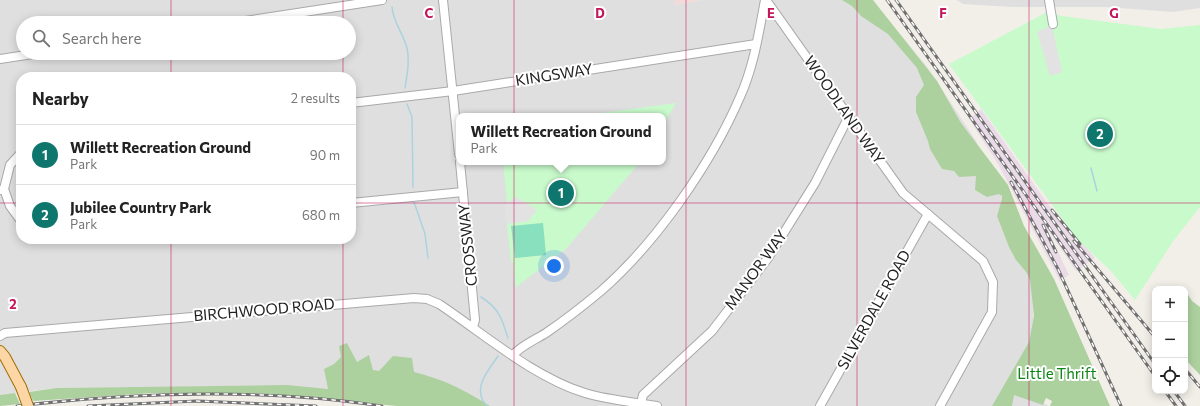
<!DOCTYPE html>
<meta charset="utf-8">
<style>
:root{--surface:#fff;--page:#f2f2f2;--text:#222;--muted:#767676;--line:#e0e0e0;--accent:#0f766e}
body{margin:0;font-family:Commissioner,sans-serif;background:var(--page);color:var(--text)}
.controls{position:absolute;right:12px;bottom:12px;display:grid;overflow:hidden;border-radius:8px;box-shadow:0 2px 10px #0003}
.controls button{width:36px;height:36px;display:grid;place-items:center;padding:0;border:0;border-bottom:1px solid var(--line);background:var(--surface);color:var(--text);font:20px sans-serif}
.you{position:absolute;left:554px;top:266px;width:14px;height:14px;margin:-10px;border:3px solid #fff;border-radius:50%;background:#1a73e8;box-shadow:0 0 0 6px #1a73e833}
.badge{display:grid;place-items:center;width:26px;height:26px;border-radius:50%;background:var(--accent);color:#fff;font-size:13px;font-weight:700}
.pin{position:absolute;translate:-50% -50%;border:2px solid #fff;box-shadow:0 1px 4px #0006}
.popup{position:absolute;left:456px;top:113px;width:210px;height:52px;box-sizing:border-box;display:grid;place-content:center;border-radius:8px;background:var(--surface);filter:drop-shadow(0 1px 3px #0005);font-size:13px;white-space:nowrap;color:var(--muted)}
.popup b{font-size:15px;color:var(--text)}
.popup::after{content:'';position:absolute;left:50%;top:100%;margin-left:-8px;border:8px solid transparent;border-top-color:var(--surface)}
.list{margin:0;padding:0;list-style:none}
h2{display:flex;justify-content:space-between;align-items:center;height:52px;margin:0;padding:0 16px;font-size:17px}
h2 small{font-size:13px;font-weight:400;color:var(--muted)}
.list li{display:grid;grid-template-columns:26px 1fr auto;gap:12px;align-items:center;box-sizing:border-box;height:60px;padding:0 16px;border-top:1px solid var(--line)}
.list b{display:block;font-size:15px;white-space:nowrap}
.list p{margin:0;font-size:13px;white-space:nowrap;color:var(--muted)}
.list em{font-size:13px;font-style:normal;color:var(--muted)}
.icon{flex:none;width:22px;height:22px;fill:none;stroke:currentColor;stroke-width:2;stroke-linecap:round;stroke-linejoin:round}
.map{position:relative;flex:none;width:1200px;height:406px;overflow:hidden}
.search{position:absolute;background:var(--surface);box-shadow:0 2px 10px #0003;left:16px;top:16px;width:340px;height:44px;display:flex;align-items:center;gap:10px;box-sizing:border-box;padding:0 14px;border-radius:22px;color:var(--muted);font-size:15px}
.panel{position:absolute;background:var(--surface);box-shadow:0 2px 10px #0003;left:16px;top:72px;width:340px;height:172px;border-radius:16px}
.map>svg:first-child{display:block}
</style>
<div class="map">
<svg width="1200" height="406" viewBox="0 0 1200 406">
<rect width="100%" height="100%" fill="#f2efe9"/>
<!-- residential -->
<g fill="#e0dfdf" fill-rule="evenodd">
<path d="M0 0H674L675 5 701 0H872L928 68 976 141 1029 256 1035 335 1009 383 1049 406H432L284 386 56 388 0 395ZM23 23H349V53H23ZM21 77H351V239H21ZM459 116H663V162H459Z"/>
<path d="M957 0H1200V8L1173 12 1105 7H1012L963 4Z"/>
</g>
<!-- commercial -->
<path fill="#f2dad9" d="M674 0H701L675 5Z"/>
<!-- industrial -->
<path fill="#ebdbe8" d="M981 109 1047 203 1095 258 1076 271 1046 227 1069 275 1060 281 998 164 969 119Z"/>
<!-- forest -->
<g fill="#add19e">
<path d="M842 0H873L937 81 961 123 1008 185 1024 226 1054 279 1110 406H1050L1052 401 1046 398 1043 405 1014 395 1012 406H992L1029 342 1034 316 1030 280 1027 273 1016 260 1009 247 997 216 1002 199V196L999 194 987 197 975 190 976 176 959 177 954 171 942 169 930 149 928 141 916 112V97L924 85 917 68 888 34 861 16 852 6Z"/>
<path d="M1185 290 1192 301 1200 307V375L1185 359Z"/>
<path d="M347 343 357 362 369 355 373 370 379 371 393 356 412 358 414 372C445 380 463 389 490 406H397L256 393H153L33 401 29 392 56 388 287 385 328 389 324 369 334 364 341 357 339 346Z"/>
<path d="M15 393 20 404 0 406V395Z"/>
</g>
<!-- park -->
<g fill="#c8facc">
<path d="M1047 12 1062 16 1161 29 1200 25V207L1174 240 1135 300 1110 270 1077 239 949 64Z"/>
<path d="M676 103 663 125V116H579Z"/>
<path d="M503 162H640L566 249 515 288 513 263 511 262 505 204 507 203Z"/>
</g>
<!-- pitch -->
<path fill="#88e0be" d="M543 223 546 255 515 258 511 226Z"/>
<!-- parking -->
<g fill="#e2e2e2">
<path d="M1052 25 1062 72 1050 76 1037 32Z"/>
<path d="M516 197 537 210 528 221 507 224 505 204Z"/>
</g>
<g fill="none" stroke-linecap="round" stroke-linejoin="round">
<!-- stream -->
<g stroke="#aad3df" stroke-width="1.5">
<path d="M392 7C393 22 403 33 407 48 410 61 407 75 405 88"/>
<path d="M407 104 412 117 413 187"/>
<path d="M1091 168 1097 191"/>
<path d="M414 202 425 234 428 258"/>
<path d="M481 297C499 308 502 319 508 338"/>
<path d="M487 406C471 389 488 371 498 356"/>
</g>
<!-- minor casing -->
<g stroke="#a9a9a9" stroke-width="10">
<g id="minor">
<path d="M443 0 459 154"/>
<path d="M766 0 903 193 983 261 993 282 992 312 940 406"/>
<path d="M1049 0 1053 24"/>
<path d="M232 23 382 0"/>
<path d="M0 59 39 53"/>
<path d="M351 103 453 91 756 44"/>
<path d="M460 162 475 320 473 327"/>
<path d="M4 189 10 206 21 221"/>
<path d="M0 190 4 189 10 165 21 153"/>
<path d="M351 203 463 192"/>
<path d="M0 336 5 333 414 298 427 299 439 304C484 334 533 377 585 393 608 400 633 402 657 406"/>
<path d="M513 355C522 345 535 340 546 333 565 320 583 306 601 291 656 243 711 164 740 97 754 66 759 32 765 0"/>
<path d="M641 403 643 395 712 331 768 258 815 183 848 118"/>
<path d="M820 406 928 214"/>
</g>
</g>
<!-- major casing -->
<g stroke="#a06b00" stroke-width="12">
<path id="major" d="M0 351 5 357 21 387"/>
</g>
<!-- minor -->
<use href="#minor" stroke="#fff" stroke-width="8"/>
<!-- major -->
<use href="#major" stroke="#fcd6a4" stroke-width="10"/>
<!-- rail casing -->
<g stroke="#707070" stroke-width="3">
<g id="rail">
<path d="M887 0 1155 376"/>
<path d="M896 0 1155 364"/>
<path d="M1011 182 1058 269 1121 406"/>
<path d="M1052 210 1080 244"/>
<path d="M1043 225 1056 252"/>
<path d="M1074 241 1155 337"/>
<path d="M1185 369 1200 387"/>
<path d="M1165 391 1176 406"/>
<path d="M1174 391 1185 406"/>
<path d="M17 406C138 392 261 388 382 406"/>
<path d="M88 406 197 401 316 406"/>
</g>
</g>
<!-- rail -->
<use href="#rail" stroke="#fff" stroke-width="1.5" stroke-dasharray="4.5" stroke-linecap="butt"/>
<!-- major-bridge casing -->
<g stroke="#a06b00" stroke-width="12" stroke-linecap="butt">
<path id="major-bridge" d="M21 387 28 406"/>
</g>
<!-- major-bridge -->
<use href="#major-bridge" stroke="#fcd6a4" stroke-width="10"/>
</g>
<!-- grid -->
<path fill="none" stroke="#c2185b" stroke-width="1" stroke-opacity="0.55" d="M171 0V23M343 0V23M514 0V406M686 0V406M857 0V406M1029 0V406M171 53V77M343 53V77M0 203H21M351 203H1200M171 239V406M343 239V406"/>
<g text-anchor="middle" stroke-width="4" stroke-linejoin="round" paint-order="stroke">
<!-- street labels -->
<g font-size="15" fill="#222" stroke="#fff">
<text transform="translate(554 75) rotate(-9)" y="5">KINGSWAY</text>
<text transform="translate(844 110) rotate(55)" y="5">WOODLAND WAY</text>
<text transform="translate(468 245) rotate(-96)" y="5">CROSSWAY</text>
<text transform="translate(756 270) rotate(-54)" y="5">MANOR WAY</text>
<text transform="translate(264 310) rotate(-5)" y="5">BIRCHWOOD ROAD</text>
<text transform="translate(874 310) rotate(-61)" y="5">SILVERDALE ROAD</text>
</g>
<!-- park labels -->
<g font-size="15" fill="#0c8416" stroke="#fff">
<text x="1057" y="379">Little Thrift</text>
</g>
</g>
<g font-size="13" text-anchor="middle" font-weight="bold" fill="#c2185b" stroke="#fff" stroke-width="4" stroke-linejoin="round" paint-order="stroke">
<text x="429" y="18">C</text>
<text x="600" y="18">D</text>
<text x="771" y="18">E</text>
<text x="943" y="18">F</text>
<text x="1114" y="18">G</text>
<text x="13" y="309">2</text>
</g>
</svg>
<div class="controls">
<button>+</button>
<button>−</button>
<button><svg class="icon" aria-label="locate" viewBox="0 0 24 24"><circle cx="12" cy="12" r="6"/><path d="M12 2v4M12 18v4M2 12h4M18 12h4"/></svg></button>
</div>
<div class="you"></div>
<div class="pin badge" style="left:561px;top:193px">1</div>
<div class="popup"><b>Willett Recreation Ground</b>Park</div>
<div class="pin badge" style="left:1100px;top:134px">2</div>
<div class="search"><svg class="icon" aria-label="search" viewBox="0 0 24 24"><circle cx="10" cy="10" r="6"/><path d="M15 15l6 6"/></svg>Search here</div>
<section class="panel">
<h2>Nearby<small>2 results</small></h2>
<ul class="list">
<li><span class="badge">1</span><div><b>Willett Recreation Ground</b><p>Park</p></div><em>90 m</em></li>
<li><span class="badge">2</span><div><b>Jubilee Country Park</b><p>Park</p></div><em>680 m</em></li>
</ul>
</section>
</div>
